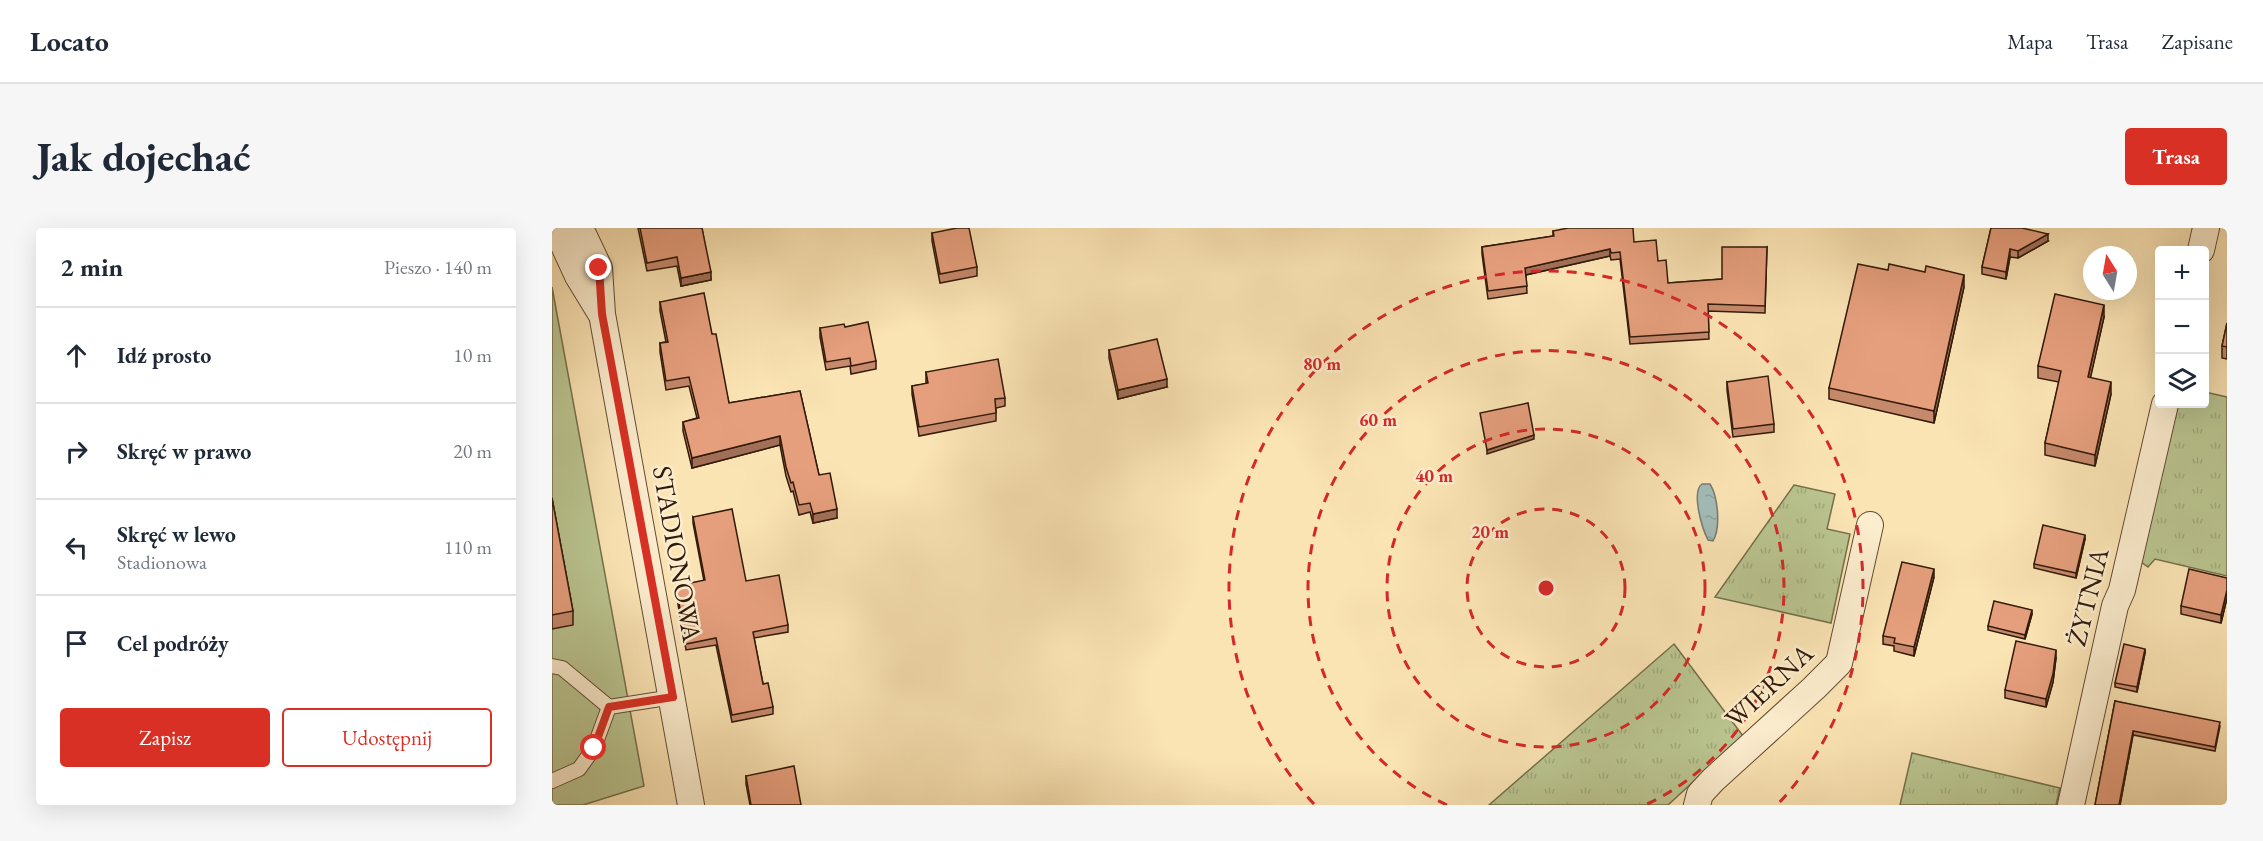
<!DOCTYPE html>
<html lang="pl">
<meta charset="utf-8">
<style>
:root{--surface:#fff;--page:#f6f6f7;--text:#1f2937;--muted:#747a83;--line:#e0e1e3;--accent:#d93025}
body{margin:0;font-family:"EB Garamond",serif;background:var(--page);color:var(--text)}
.controls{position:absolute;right:18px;top:18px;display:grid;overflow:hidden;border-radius:6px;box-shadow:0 6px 24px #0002}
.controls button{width:54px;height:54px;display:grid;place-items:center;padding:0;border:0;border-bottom:2px solid var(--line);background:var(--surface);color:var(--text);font:30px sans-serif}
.compass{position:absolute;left:1531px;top:18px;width:54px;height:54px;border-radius:50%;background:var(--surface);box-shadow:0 6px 24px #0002;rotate:349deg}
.stop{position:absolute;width:18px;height:18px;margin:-14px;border:4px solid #d93025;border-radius:50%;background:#fff}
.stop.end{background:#d93025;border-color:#fff;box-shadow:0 2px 6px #0008}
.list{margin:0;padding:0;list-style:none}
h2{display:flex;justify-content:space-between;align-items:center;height:78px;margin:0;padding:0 24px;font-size:26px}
h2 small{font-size:20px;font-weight:400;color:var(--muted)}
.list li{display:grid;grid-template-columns:39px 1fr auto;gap:18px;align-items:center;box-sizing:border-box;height:96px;padding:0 24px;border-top:2px solid var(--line)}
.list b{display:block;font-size:22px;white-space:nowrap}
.list p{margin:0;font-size:20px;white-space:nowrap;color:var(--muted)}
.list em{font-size:20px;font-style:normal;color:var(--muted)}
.actions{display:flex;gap:12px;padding:18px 24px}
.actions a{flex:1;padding:14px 0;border:2px solid var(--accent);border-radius:6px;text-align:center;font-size:21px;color:var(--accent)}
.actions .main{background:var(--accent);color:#fff}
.icon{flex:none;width:33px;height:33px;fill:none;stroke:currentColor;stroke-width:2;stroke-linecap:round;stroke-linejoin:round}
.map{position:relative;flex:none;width:1675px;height:577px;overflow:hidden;border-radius:6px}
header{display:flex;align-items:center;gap:36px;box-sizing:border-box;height:84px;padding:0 30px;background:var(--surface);border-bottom:2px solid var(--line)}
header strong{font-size:28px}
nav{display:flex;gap:33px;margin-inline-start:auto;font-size:21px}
.intro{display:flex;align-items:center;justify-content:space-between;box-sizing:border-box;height:144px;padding:0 36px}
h1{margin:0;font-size:42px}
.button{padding:15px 27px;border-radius:6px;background:var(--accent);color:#fff;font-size:21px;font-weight:700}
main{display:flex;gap:36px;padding:0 36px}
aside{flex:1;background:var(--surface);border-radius:6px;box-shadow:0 6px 24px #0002}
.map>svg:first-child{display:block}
</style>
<header>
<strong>Locato</strong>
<nav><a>Mapa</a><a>Trasa</a><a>Zapisane</a></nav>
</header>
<div class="intro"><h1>Jak dojechać</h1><a class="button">Trasa</a></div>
<main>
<aside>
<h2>2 min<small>Pieszo · 140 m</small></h2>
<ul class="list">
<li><svg class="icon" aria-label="ahead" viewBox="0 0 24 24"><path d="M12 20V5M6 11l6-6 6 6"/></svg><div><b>Idź prosto</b></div><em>10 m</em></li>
<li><svg class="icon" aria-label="right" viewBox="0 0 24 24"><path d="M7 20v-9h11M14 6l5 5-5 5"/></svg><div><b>Skręć w prawo</b></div><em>20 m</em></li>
<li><svg class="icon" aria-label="left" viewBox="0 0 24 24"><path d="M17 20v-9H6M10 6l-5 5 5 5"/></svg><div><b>Skręć w lewo</b><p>Stadionowa</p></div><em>110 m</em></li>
<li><svg class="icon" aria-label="arrive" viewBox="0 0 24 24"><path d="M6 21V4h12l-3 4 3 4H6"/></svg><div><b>Cel podróży</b></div></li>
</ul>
<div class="actions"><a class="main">Zapisz</a><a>Udostępnij</a></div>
</aside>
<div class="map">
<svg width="1675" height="577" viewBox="0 0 1675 577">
<defs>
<pattern id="grass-tufts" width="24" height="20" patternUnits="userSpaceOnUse" patternTransform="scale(1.5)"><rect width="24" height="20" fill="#bac590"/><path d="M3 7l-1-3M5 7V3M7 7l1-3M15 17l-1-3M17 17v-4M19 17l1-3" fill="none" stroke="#a0a97b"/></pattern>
<pattern id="water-ripples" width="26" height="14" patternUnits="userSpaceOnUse" patternTransform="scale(1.5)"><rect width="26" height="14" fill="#a3bcb8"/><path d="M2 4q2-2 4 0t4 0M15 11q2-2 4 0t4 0" fill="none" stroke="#8da19d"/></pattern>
</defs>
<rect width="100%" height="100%" fill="#fbe4b4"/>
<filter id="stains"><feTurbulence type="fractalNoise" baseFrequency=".00333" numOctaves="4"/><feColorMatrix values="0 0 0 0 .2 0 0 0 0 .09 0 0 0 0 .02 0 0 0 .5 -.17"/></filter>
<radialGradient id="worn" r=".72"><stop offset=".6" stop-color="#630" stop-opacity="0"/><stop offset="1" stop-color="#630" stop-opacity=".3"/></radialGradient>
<!-- grass -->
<g fill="url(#grass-tufts)" stroke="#76704c" stroke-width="1.5">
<path d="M1653 164 1675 169V348L1603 331 1596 339 1586 332 1623 176H1652Z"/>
<path d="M1242 257 1283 266 1275 301 1298 306 1279 395 1163 369Z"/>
<path d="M1122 416 1191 508 1116 577H937Z"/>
<path d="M1360 525 1508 560 1504 577H1348Z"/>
</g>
<!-- pitch -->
<path fill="#bac590" stroke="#76704c" stroke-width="1.5" d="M0 59 92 558 31 577H0Z"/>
<!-- water -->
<path fill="url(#water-ripples)" stroke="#767b72" stroke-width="1.5" d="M1150 256H1158C1166 269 1169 299 1161 313L1156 312C1150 300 1139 264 1150 256Z"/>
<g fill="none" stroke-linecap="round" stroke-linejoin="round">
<!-- lane casing -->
<g stroke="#644c34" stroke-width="16">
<g id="lane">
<path d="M0 438 10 440 57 479 121 469"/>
<path d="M0 553 27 541 42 520 57 479"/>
</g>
</g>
<!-- street casing -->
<g stroke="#644c34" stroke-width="28">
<g id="street">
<path d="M4 0 26 48 48 84"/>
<path d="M28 0 47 40 50 86 139 577"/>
<path d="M1649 22 1654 0"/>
<path d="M1145 577 1148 566 1161 552 1262 460 1287 435 1318 297"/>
<path d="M1519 577 1563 378 1570 362 1613 176"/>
</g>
</g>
<!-- lane -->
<use href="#lane" stroke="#fcedce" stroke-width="14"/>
<!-- street -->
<use href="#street" stroke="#fcedce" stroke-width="26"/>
</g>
<!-- wall -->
<g fill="#c6896c" stroke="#321a09" stroke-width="1.5">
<path d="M86 0H150L159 52 129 58 125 38 95 43Z"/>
<path d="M1439 0 1496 13 1466 30 1458 29 1454 51 1430 46V39Z"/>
<path d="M1001 3 1082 14 1106 33 1116 55 1170 51 1215 19 1213 85 1156 83 1157 111 1078 116 1068 31 1059 32 1058 28 974 47 975 65 936 71 930 26V19L1001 8Z"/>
<path d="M380 5 425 39V48L388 55 380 13Z"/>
<path d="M1336 42 1373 44 1412 59 1382 195 1277 171V160Z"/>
<path d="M108 74 160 106 177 175 248 163 267 247 285 290 261 295 258 284 247 287 241 263 239 264 234 248 228 217 140 240 131 203V194L145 190 137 158 114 162 108 124V115L114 114 108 83Z"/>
<path d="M1552 89 1538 150 1559 166 1543 238 1493 227V215L1507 154 1486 150V138Z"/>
<path d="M1675 95V131L1670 130V118Z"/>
<path d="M293 99 324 133V141L299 146 298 138 274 142 268 109V100Z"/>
<path d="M557 122 615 159 566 171 557 130Z"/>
<path d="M374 144 453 170V178L444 180V193L367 208 360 166V158L374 156Z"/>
<path d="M1175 154 1222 196V204L1181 209 1175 162Z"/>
<path d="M0 270 21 383V397L0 401Z"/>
<path d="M141 289 194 353 236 397V404L202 410 211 456 221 479V486L180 494 164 417 134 422 124 365V358L152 353 141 295Z"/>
<path d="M1533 311 1524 350 1482 340V336Z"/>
<path d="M1382 349 1362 428 1342 423V418L1331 416V408Z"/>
<path d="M1675 350V370L1669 395 1629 386V378Z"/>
<path d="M1480 386 1473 411 1436 402V398Z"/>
<path d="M1593 425 1585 464 1563 459V455Z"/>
<path d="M1504 430 1501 454 1494 479 1453 470V462Z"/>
<path d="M1563 473 1668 498 1663 523 1581 507 1568 577H1543Z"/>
<path d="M194 548 249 577H198L194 556Z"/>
</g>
<!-- shaded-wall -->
<g fill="#a16f58" stroke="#321a09" stroke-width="1.5">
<path d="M1496 6V13L1466 30V23Z"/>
<path d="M1058 21V28L973 47V40Z"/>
<path d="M1458 21V29L1454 51V44Z"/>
<path d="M159 44V52L129 58V50Z"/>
<path d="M1412 47V59L1382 195V183Z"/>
<path d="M1552 77V89L1536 161V149Z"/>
<path d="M615 151V159L566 171V162Z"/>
<path d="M1559 154V166L1543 238V227Z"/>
<path d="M982 207V211L935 226V222Z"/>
<path d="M228 208V217L140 240V230Z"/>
<path d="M285 281V290L261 295V286Z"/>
<path d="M1533 307V311L1524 350V345Z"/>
<path d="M1382 341V349L1362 428V419Z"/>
<path d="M1675 362V370L1669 395V387Z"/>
<path d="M1480 382V386L1473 411V407Z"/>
<path d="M1593 421V425L1585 464V459Z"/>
<path d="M1504 422V430L1501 454 1494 479V471Z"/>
<path d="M1581 503V507L1568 577H1567Z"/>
</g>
<!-- building -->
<g fill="#e69f7d" stroke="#321a09" stroke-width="1.5">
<path d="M88 0H150L159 44 129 50 125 29 95 35Z"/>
<path d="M405 0H417L425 39 388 46 380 5Z"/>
<path d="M1016 0H1081L1082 14 1104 12 1106 33 1114 32 1116 55 1170 51V19H1215L1213 78 1156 76 1157 104 1078 109 1068 24 1059 25 1058 21 973 40 975 58 936 63 930 19 1002 8 1001 3Z"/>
<path d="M1439 0H1470L1496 6 1466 23 1458 21 1454 44 1430 39Z"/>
<path d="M1306 36 1336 42 1337 36 1373 44 1374 38 1412 47 1382 183 1277 160Z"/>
<path d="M152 65 160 106H164L177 175 248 163 267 247 278 245 285 281 261 286 258 275 247 277 241 254 239 255 234 239 228 208 140 230 131 194 147 190 137 149 114 153 108 115 116 114 108 74Z"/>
<path d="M1503 66 1552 77 1536 149 1559 154 1543 227 1493 215 1509 143 1486 138Z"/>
<path d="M316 94 324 133 299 138 298 130 274 134 268 100 292 96 293 99Z"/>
<path d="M1675 95V119L1670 118Z"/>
<path d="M605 111 615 151 566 162 557 122Z"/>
<path d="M446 131 453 170 443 171 444 185 367 199 360 158 376 155 374 144Z"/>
<path d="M1216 148 1222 196 1181 201 1175 154Z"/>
<path d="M976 175 982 207 935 222 928 185Z"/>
<path d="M0 270 21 383 0 387Z"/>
<path d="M180 281 194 353 227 347 236 397 201 404 211 456 216 455 221 479 180 487 164 410 134 416 124 358 153 352 141 289Z"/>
<path d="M1491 297 1533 307 1524 345 1482 336Z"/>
<path d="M1350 334 1382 341 1362 419 1342 415 1343 410 1331 408Z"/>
<path d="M1637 341 1675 350V362L1669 387 1629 378Z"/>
<path d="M1442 373 1480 382 1473 407 1436 398Z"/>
<path d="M1464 413 1504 422 1501 446 1494 471 1453 462Z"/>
<path d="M1572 416 1593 421 1585 459 1563 455Z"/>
<path d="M1563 473 1668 494 1663 519 1581 503 1567 577H1543Z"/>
<path d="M242 538 249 577H199L194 548Z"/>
</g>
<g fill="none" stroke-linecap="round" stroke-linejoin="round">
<!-- route -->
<path stroke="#d93025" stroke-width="8" d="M42 520 57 479 121 469 50 86 47 40"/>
</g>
<!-- distance rings -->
<g fill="none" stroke="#d62828" stroke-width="3" stroke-dasharray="10 8">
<circle cx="994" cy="360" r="79"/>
<circle cx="994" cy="360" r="159"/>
<path d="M895 577A238 238 0 1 1 1093 577"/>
<path d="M762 576A317 317 0 1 1 1226 576"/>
</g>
<g text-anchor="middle" stroke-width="5" stroke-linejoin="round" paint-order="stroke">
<!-- street labels -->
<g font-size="27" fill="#321a09" stroke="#fcedce">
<text transform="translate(125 326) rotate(80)" y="9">STADIONOWA</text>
<text transform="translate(1536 369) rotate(-76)" y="9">ŻYTNIA</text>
<text transform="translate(1217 458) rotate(-43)" y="9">WIERNA</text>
</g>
</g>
<circle cx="994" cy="360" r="9" fill="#d62828" stroke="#fcedce" stroke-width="3"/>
<g font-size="18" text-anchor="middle" font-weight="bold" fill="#d62828" stroke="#fcedce" stroke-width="5" stroke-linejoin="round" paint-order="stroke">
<text x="770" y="142">80 m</text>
<text x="826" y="198">60 m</text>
<text x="882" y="254">40 m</text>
<text x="938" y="310">20 m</text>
</g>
<rect width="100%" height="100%" filter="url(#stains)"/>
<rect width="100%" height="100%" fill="url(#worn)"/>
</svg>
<div class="controls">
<button>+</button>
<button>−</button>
<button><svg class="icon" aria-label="layers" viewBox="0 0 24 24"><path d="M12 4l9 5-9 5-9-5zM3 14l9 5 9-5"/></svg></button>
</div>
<svg class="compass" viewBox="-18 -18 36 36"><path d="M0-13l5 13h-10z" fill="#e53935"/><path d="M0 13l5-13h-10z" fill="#747a83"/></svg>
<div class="stop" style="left:42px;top:520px"></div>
<div class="stop end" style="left:47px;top:40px"></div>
</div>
</main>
